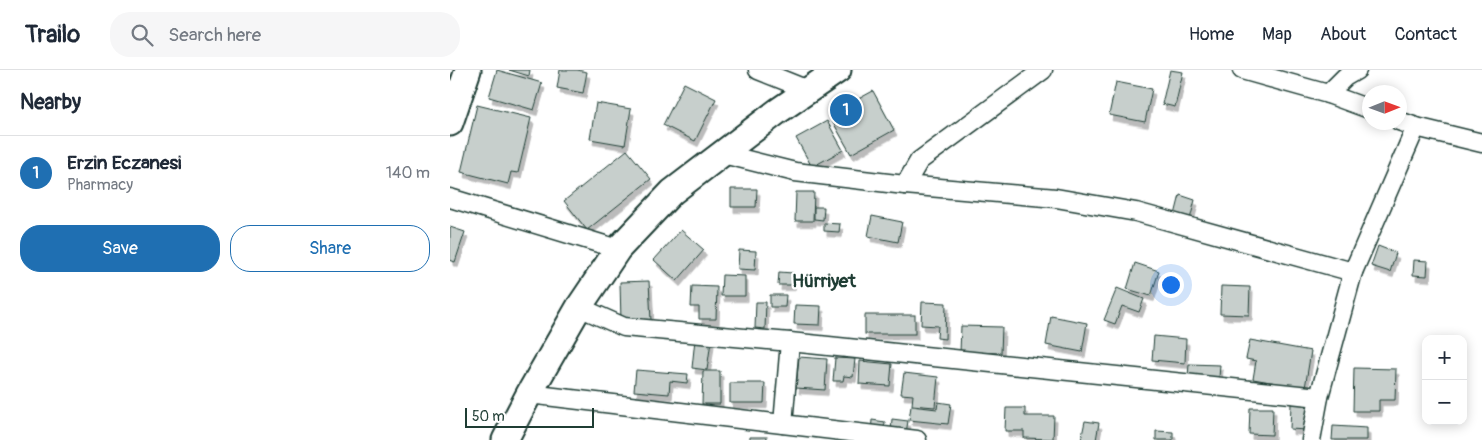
<!DOCTYPE html>
<meta charset="utf-8">
<style>
:root{--surface:#fff;--page:#f6f6f7;--text:#1f2937;--muted:#747a83;--line:#e0e1e3;--accent:#1f6fb2}
body{margin:0;font-family:Pangolin,sans-serif;background:var(--page);color:var(--text)}
.controls{position:absolute;right:15px;bottom:15px;display:grid;overflow:hidden;border-radius:10px;box-shadow:0 2px 12px #0003}
.controls button{width:45px;height:45px;display:grid;place-items:center;padding:0;border:0;border-bottom:1px solid var(--line);background:var(--surface);color:var(--text);font:25px sans-serif}
.compass{position:absolute;left:912px;top:15px;width:45px;height:45px;border-radius:50%;background:var(--surface);box-shadow:0 2px 12px #0003;rotate:89deg}
.scale{position:absolute;left:15px;bottom:12px;width:129px;box-sizing:border-box;padding-left:5px;border:2px solid #1f3d34;border-top:0;font-size:14px;line-height:18px;white-space:nowrap;color:#1f3d34;-webkit-text-stroke:4px #fff;paint-order:stroke}
.you{position:absolute;left:720px;top:214px;width:18px;height:18px;margin:-12px;border:4px solid #fff;border-radius:50%;background:#1a73e8;box-shadow:0 0 0 8px #1a73e833}
.badge{display:grid;place-items:center;width:32px;height:32px;border-radius:50%;background:var(--accent);color:#fff;font-size:16px;font-weight:700}
.pin{position:absolute;translate:-50% -50%;border:2px solid #fff;box-shadow:0 1px 5px #0006}
.list{margin:0;padding:0;list-style:none}
h2{display:flex;justify-content:space-between;align-items:center;height:65px;margin:0;padding:0 20px;font-size:21px}
h2 small{font-size:16px;font-weight:400;color:var(--muted)}
.list li{display:grid;grid-template-columns:32px 1fr auto;gap:15px;align-items:center;box-sizing:border-box;height:75px;padding:0 20px;border-top:1px solid var(--line)}
.list b{display:block;font-size:19px;white-space:nowrap}
.list p{margin:0;font-size:16px;white-space:nowrap;color:var(--muted)}
.list em{font-size:16px;font-style:normal;color:var(--muted)}
.actions{display:flex;gap:10px;padding:15px 20px}
.actions a{flex:1;padding:11px 0;border:1px solid var(--accent);border-radius:20px;text-align:center;font-size:18px;color:var(--accent)}
.actions .main{background:var(--accent);color:#fff}
.icon{flex:none;width:28px;height:28px;fill:none;stroke:currentColor;stroke-width:2;stroke-linecap:round;stroke-linejoin:round}
.map{position:relative;flex:none;width:1032px;height:370px;overflow:hidden}
header{display:flex;align-items:center;gap:30px;box-sizing:border-box;height:70px;padding:0 25px;background:var(--surface);border-bottom:1px solid var(--line)}
header strong{font-size:24px}
nav{display:flex;gap:28px;margin-inline-start:auto;font-size:18px}
.search{width:350px;height:45px;background:var(--page);display:flex;align-items:center;gap:12px;box-sizing:border-box;padding:0 18px;border-radius:20px;color:var(--muted);font-size:19px}
main{display:flex}
aside{flex:1;background:var(--surface)}
.map>svg:first-child{display:block}
</style>
<header>
<strong>Trailo</strong>
<div class="search"><svg class="icon" aria-label="search" viewBox="0 0 24 24"><circle cx="10" cy="10" r="6"/><path d="M15 15l6 6"/></svg>Search here</div>
<nav><a>Home</a><a>Map</a><a>About</a><a>Contact</a></nav>
</header>
<main>
<aside>
<h2>Nearby<small></small></h2>
<ul class="list">
<li><span class="badge">1</span><div><b>Erzin Eczanesi</b><p>Pharmacy</p></div><em>140 m</em></li>
</ul>
<div class="actions"><a class="main">Save</a><a>Share</a></div>
</aside>
<div class="map">
<svg width="1032" height="370" viewBox="0 0 1032 370">
<defs>
<filter id="shadow"><feDropShadow dx="3" dy="5.5" stdDeviation="0" flood-color="#0004"/></filter>
</defs>
<rect width="100%" height="100%" fill="#fff"/>
<filter id="ink" filterUnits="userSpaceOnUse"><feTurbulence type="fractalNoise" baseFrequency=".02" numOctaves="2"/><feDisplacementMap in="SourceGraphic" scale="10" xChannelSelector="R" yChannelSelector="G"/><feConvolveMatrix kernelMatrix="1 2 1 2 8 2 1 2 1" color-interpolation-filters="sRGB"/></filter>
<g filter="url(#ink)">
<!-- building -->
<g fill="#c7cfcc" stroke="#1f3d34" filter="url(#shadow)">
<path d="M47 0 92 13 84 40 39 27Z"/>
<path d="M59 0H80L79 6Z"/>
<path d="M110 0H127L137 2 133 23 107 18Z"/>
<path d="M720 0 733 2 725 37 712 34Z"/>
<path d="M666 12 702 19 695 52 659 45Z"/>
<path d="M234 13 266 29 245 71 213 55Z"/>
<path d="M423 21 444 60 401 84 379 45Z"/>
<path d="M146 33 181 39 175 75 140 69Z"/>
<path d="M27 35 81 48 68 103 61 102 58 114 11 102Z"/>
<path d="M377 51 393 80 362 97 346 68Z"/>
<path d="M177 80 201 109 137 160 114 131Z"/>
<path d="M281 119H307L306 137H281Z"/>
<path d="M346 122H364L363 151H345Z"/>
<path d="M730 125 745 130 739 153 724 149Z"/>
<path d="M364 137H374L373 150 364 149Z"/>
<path d="M422 146 452 152 448 172 418 166Z"/>
<path d="M374 153 390 154 389 162 374 161Z"/>
<path d="M0 157 15 162 5 192 0 190Z"/>
<path d="M231 160 254 180 227 211 204 190Z"/>
<path d="M928 176 946 183 940 202 921 196Z"/>
<path d="M289 180 306 181 305 200 288 199Z"/>
<path d="M964 190 978 191 977 206 963 205Z"/>
<path d="M685 193 709 201 701 226 677 219Z"/>
<path d="M329 202 343 203 342 215H328Z"/>
<path d="M272 205 295 206V226H271Z"/>
<path d="M199 211 201 251 171 252 170 212Z"/>
<path d="M242 216 267 217 266 249H249V237H241Z"/>
<path d="M771 216 800 217 799 245 770 244Z"/>
<path d="M667 218 694 229 689 242 672 236 665 254 654 250Z"/>
<path d="M320 225H336L335 237H320Z"/>
<path d="M306 232H316L315 259 305 258Z"/>
<path d="M472 232 496 233 495 269 487 268 488 256 471 255Z"/>
<path d="M345 235 371 236 370 255 344 254Z"/>
<rect x="415" y="245" width="50" height="19"/>
<path d="M601 246 637 253 632 282 596 275Z"/>
<path d="M511 256 552 257 551 283 510 282Z"/>
<path d="M704 266 736 269 735 293 702 290Z"/>
<path d="M245 269 261 271 257 300 242 298Z"/>
<path d="M800 270 861 281 855 318 803 309 806 291 796 289Z"/>
<path d="M349 287 377 289 375 320 346 318Z"/>
<path d="M385 288 405 289 403 307 394 306 393 311H383Z"/>
<path d="M410 291 442 294 440 316 409 314Z"/>
<path d="M739 294 770 295 769 308 738 307Z"/>
<path d="M904 298 946 299 945 330H929V341H903Z"/>
<path d="M186 300 238 304 237 313 220 311 219 324 184 321Z"/>
<path d="M253 301H270V334H252Z"/>
<path d="M454 303 488 307 485 337 462 335 463 325 451 324Z"/>
<path d="M280 313H315L314 333H280Z"/>
<path d="M488 332 501 334 498 354 459 350 461 336 487 339Z"/>
<path d="M841 334 857 335 856 360 840 359Z"/>
<path d="M556 338H575V346H604L603 369 574 368V361H555Z"/>
<path d="M800 338H823L822 365 799 364Z"/>
<path d="M442 349 458 351 456 363 441 361Z"/>
<path d="M422 350 435 352 434 364 421 362Z"/>
<path d="M635 351 649 353 646 370H631Z"/>
<path d="M883 356 917 358V370H882Z"/>
<path d="M706 361 723 362V370H706Z"/>
<rect x="300" y="367" width="17" height="3"/>
</g>
<g fill="none" stroke-linecap="round" stroke-linejoin="round">
<!-- street casing -->
<g stroke="#1f3d34" stroke-width="21">
<g id="street">
<path d="M308 0 358 20"/>
<path d="M792 0 878 24 919 39"/>
<path d="M878 24 895 7 907 0"/>
<path d="M949 51 966 57 1032 73"/>
<path d="M273 84 345 102 455 115 606 128 686 142 903 202"/>
<path d="M455 115 469 91 593 0"/>
<path d="M0 128 168 179"/>
<path d="M129 237 174 257 340 272 869 327"/>
<path d="M79 324 467 370"/>
<path d="M333 354 340 272"/>
<path d="M861 370 869 327 903 202 966 57"/>
</g>
</g>
<!-- secondary casing -->
<g stroke="#1f3d34" stroke-width="29">
<g id="secondary">
<path d="M0 53 18 0"/>
<path d="M55 370 79 324 129 237 168 179 222 122 328 41 388 0"/>
</g>
</g>
<!-- street -->
<use href="#street" stroke="#fff" stroke-width="18"/>
<!-- secondary -->
<use href="#secondary" stroke="#fff" stroke-width="25"/>
</g>
</g>
<g text-anchor="middle" stroke-width="4.5" stroke-linejoin="round" paint-order="stroke">
<!-- district labels -->
<g font-size="19" font-weight="bold" fill="#1f3d34" stroke="#fff">
<text x="374" y="217">Hürriyet</text>
</g>
</g>
</svg>
<div class="controls">
<button>+</button>
<button>−</button>
</div>
<svg class="compass" viewBox="-18 -18 36 36"><path d="M0-13l5 13h-10z" fill="#e53935"/><path d="M0 13l5-13h-10z" fill="#747a83"/></svg>
<div class="scale">50 m</div>
<div class="you"></div>
<div class="pin badge" style="left:396px;top:40px">1</div>
</div>
</main>
